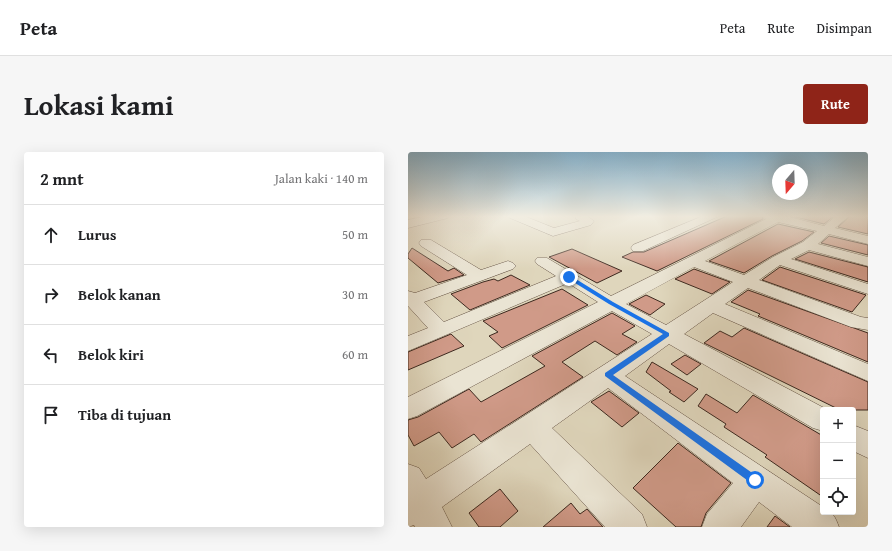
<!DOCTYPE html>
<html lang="id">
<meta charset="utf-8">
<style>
:root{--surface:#fff;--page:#f6f6f6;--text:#202124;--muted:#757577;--line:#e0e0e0;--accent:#8f2418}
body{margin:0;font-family:"Gentium Book Plus",serif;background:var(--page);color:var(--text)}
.controls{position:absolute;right:12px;bottom:12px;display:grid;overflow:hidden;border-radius:4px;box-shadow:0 4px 16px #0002}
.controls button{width:36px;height:36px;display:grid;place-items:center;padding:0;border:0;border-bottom:1px solid var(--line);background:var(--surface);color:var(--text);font:20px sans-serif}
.compass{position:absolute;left:364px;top:12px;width:36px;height:36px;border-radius:50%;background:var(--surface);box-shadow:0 4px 16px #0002;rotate:199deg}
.stop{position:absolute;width:12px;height:12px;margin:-9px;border:3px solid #1a73e8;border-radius:50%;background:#fff}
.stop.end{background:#1a73e8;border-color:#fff;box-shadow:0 1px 4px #0008}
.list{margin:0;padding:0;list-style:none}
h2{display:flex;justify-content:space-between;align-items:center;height:52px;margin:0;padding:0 16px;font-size:17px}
h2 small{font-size:13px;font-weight:400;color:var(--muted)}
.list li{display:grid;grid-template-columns:26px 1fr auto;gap:12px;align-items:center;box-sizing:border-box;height:60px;padding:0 16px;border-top:1px solid var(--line)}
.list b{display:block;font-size:15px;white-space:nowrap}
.list em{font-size:13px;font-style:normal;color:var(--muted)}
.icon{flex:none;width:22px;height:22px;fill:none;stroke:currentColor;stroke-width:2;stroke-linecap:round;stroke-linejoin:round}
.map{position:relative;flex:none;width:460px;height:375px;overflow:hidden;border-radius:4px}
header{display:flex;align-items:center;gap:24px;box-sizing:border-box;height:56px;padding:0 20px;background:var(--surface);border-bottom:1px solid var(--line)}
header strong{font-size:19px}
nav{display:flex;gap:22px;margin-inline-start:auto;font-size:14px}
.intro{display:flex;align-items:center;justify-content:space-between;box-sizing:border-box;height:96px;padding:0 24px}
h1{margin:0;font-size:28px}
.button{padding:10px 18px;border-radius:4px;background:var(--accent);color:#fff;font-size:14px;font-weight:700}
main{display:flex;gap:24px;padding:0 24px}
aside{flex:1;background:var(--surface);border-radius:4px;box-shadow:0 4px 16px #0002}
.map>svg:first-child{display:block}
</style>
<header>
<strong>Peta</strong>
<nav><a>Peta</a><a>Rute</a><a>Disimpan</a></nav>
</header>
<div class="intro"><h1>Lokasi kami</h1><a class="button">Rute</a></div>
<main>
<aside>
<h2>2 mnt<small>Jalan kaki · 140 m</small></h2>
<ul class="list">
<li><svg class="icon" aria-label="ahead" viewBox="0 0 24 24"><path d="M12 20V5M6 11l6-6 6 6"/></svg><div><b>Lurus</b></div><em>50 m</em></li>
<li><svg class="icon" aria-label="right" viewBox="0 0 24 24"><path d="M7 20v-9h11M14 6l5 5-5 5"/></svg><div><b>Belok kanan</b></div><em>30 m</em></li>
<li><svg class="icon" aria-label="left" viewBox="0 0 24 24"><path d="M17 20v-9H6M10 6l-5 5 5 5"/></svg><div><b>Belok kiri</b></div><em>60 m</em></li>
<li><svg class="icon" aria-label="arrive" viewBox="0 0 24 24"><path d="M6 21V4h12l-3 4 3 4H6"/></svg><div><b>Tiba di tujuan</b></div></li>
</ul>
</aside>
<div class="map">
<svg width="460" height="375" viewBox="0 0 460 375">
<rect width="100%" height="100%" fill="#dfd6bc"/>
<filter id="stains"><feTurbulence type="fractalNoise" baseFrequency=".005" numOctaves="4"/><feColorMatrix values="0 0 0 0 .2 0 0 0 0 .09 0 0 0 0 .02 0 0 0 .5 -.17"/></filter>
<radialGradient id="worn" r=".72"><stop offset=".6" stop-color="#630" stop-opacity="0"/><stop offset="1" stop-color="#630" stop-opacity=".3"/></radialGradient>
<!-- building -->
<g fill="#d09a88" stroke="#3d291f">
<path d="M319 64H354L355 67 249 119 214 105 225 100H236Z"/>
<path d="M384 64H426L416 72Z"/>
<path d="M442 64H460V82L430 75Z"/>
<path d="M370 72 406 80 394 89 364 104 336 121 301 109Z"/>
<path d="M421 84 460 93V103L413 91Z"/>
<path d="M4 96 40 119 46 116 56 123 30 131 0 106V102Z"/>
<path d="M164 97 214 119 189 131 141 105Z"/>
<path d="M401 100 460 115V130L387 107Z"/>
<path d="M372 115 458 143 444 160 354 128Z"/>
<path d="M286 117 322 130 304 142 267 127Z"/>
<path d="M103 123 122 133 62 158 43 142 75 130 86 127 90 129Z"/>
<path d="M154 137 180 153 94 196 81 184 90 180 75 169Z"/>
<path d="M340 138 460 181V210L350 164 352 162 323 150Z"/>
<path d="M238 143 257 152 242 163 221 152Z"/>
<path d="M204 161 227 174 214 182 229 190 209 203 187 189 154 210 175 225 73 290 66 282 44 296 31 280 6 294 0 283V268L10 265 61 237 73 250 137 214 124 204Z"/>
<path d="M336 176 460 230V258H432L296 191 312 179 324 185Z"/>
<path d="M43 182 56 194 0 218V200Z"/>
<path d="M277 203 293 212 279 223 263 212Z"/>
<path d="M244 210 290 237 276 250 261 240 263 239 238 220Z"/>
<path d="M201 239 231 261 214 275 183 250Z"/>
<path d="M298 242 329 261 345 243 415 284V345L357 305 359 303 316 275 318 272 290 254Z"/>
<path d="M270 291 323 331 298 361 293 375H268L225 336Z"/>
<path d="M92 337 110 359 92 375H71L61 361Z"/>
<path d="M163 351 172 362 179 357 195 375H135Z"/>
<path d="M367 364 382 375H359Z"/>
</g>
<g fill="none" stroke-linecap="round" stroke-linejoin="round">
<!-- street casing -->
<g stroke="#665446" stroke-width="1">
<g id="street">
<path d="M20 64H42L40 66 0 76V68Z"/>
<path d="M100 64H116L146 76 172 69 168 67 167 64H179L186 69 183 73 145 84 102 66Z"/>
<path d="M295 64H311L235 99H225L223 96 225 93Z"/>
<path d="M355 64H378L416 74 428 64H441L427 76 460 84V92L421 82 410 92 460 105V114L401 98 383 107 460 132V142L372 113 351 128 453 165 460 166V178L443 175 340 136 317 152 460 212V229L305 161 276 182 420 258H415V279L405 276 261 192 217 224 415 355V360C426 360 427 365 431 375H384L351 350 333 375H294L299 362 325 331 200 236 144 276 234 362 239 375H197L122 292 34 355 44 375H7L6 373 0 375V312L11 316 18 327 244 182 204 159 9 264 0 267V245L190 150 160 131 0 199V184L20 176 0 154V139L7 141 59 123 13 94 11 91 13 88H23L73 118 100 109 105 111 108 114 105 117 16 150 36 170 148 124 129 112 127 109 129 106H139L203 144 358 67ZM370 70 409 79 395 90 365 105 336 123 297 109ZM286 115 325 130 258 173 218 152Z"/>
<path d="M445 273 460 279V306L445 299Z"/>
</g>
</g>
<!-- street -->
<use href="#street" fill="#eae4d3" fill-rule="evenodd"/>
</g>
<!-- sky -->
<linearGradient id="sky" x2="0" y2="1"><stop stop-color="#86b6d4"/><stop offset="0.55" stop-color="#f1ede1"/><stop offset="1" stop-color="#f1ede1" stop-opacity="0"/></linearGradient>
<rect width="460" height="117" fill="url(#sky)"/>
<!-- route -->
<path fill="#1a73e8" d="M159 124H163L205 150 261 181V184L205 223 350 325 352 328 350 331H343L197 224V221L255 182 201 152 159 126Z"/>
<rect width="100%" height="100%" filter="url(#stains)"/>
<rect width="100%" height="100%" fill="url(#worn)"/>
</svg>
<div class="controls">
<button>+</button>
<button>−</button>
<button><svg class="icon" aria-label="locate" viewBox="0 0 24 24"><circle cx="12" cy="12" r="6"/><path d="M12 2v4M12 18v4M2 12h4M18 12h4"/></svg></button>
</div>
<svg class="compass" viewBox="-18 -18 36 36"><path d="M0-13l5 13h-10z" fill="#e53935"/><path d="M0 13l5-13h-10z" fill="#757577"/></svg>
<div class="stop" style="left:347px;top:328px"></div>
<div class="stop end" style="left:161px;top:125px"></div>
</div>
</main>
